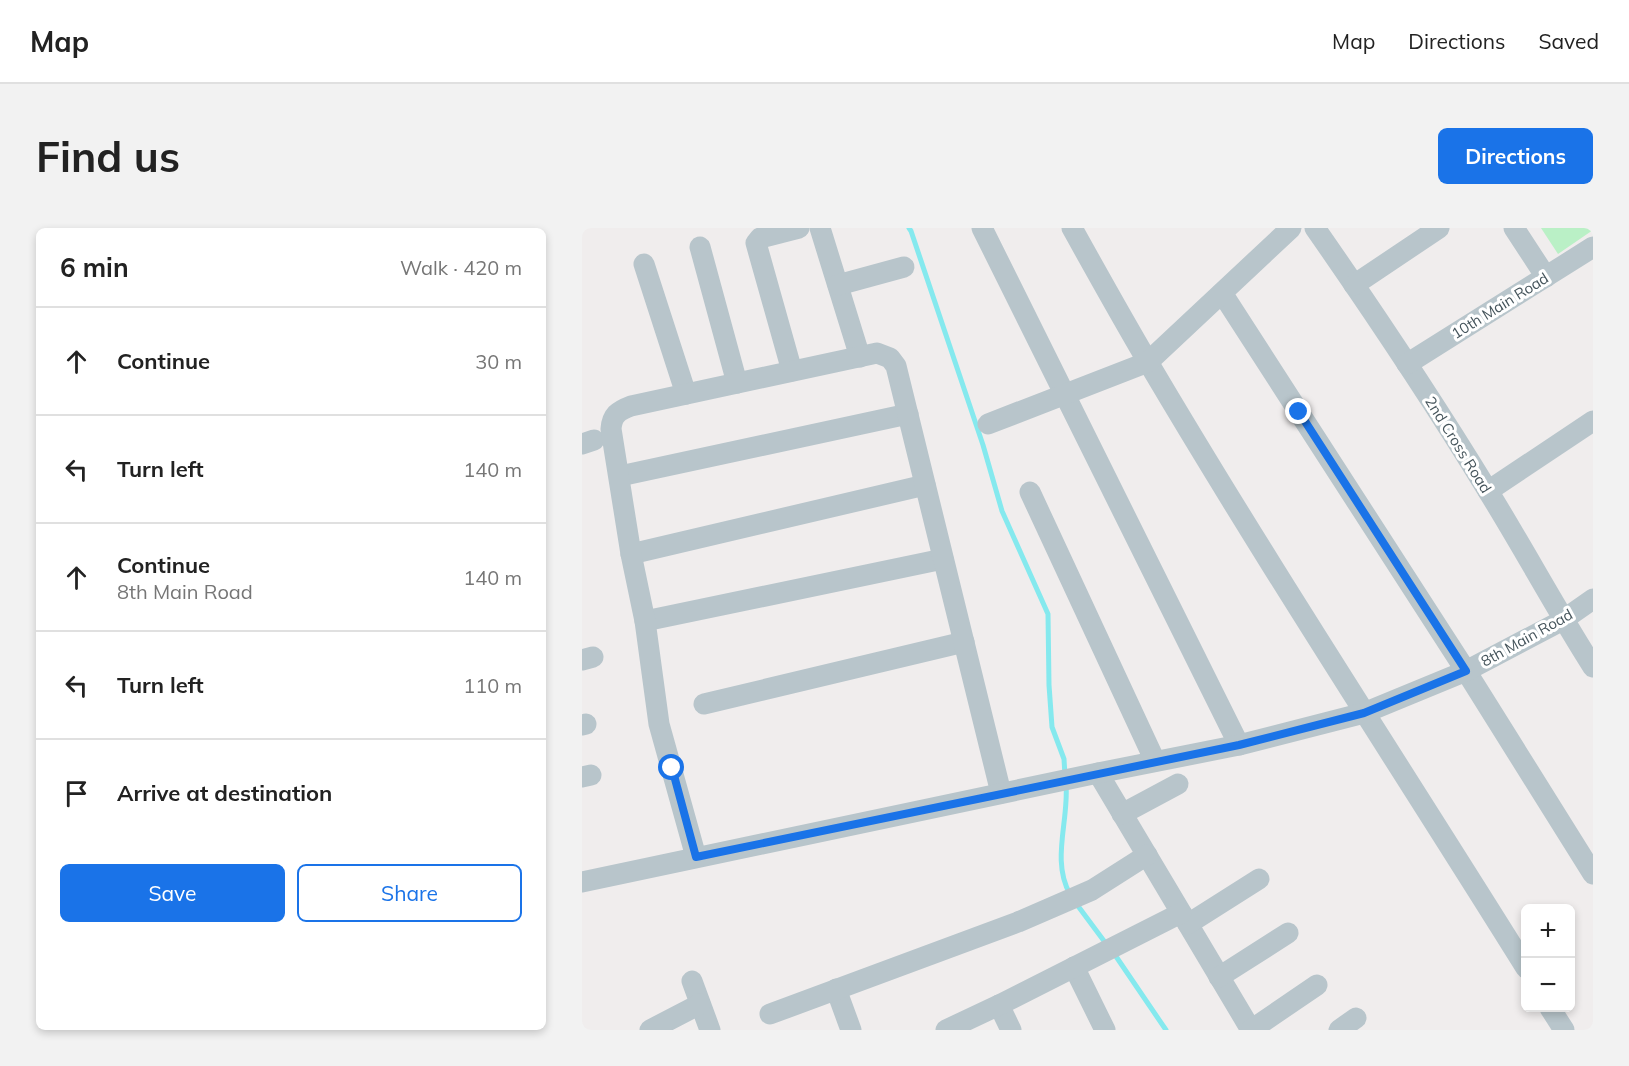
<!DOCTYPE html>
<meta charset="utf-8">
<style>
:root{--surface:#fff;--page:#f2f2f2;--text:#222;--muted:#767676;--line:#e0e0e0;--accent:#1a73e8}
body{margin:0;font-family:Mulish,sans-serif;background:var(--page);color:var(--text)}
.controls{position:absolute;right:18px;bottom:18px;display:grid;overflow:hidden;border-radius:9px;box-shadow:0 3px 9px #0003}
.controls button{width:54px;height:54px;display:grid;place-items:center;padding:0;border:0;border-bottom:2px solid var(--line);background:var(--surface);color:var(--text);font:30px sans-serif}
.stop{position:absolute;width:18px;height:18px;margin:-14px;border:4px solid #1a73e8;border-radius:50%;background:#fff}
.stop.end{background:#1a73e8;border-color:#fff;box-shadow:0 2px 6px #0008}
.list{margin:0;padding:0;list-style:none}
h2{display:flex;justify-content:space-between;align-items:center;height:78px;margin:0;padding:0 24px;font-size:26px}
h2 small{font-size:20px;font-weight:400;color:var(--muted)}
.list li{display:grid;grid-template-columns:39px 1fr auto;gap:18px;align-items:center;box-sizing:border-box;height:108px;padding:0 24px;border-top:2px solid var(--line)}
.list b{display:block;font-size:22px;white-space:nowrap}
.list p{margin:0;font-size:20px;white-space:nowrap;color:var(--muted)}
.list em{font-size:20px;font-style:normal;color:var(--muted)}
.actions{display:flex;gap:12px;padding:18px 24px}
.actions a{flex:1;padding:14px 0;border:2px solid var(--accent);border-radius:9px;text-align:center;font-size:21px;color:var(--accent)}
.actions .main{background:var(--accent);color:#fff}
.icon{flex:none;width:33px;height:33px;fill:none;stroke:currentColor;stroke-width:2;stroke-linecap:round;stroke-linejoin:round}
.map{position:relative;flex:none;width:1011px;height:802px;overflow:hidden;border-radius:9px}
header{display:flex;align-items:center;gap:36px;box-sizing:border-box;height:84px;padding:0 30px;background:var(--surface);border-bottom:2px solid var(--line)}
header strong{font-size:28px}
nav{display:flex;gap:33px;margin-inline-start:auto;font-size:21px}
.intro{display:flex;align-items:center;justify-content:space-between;box-sizing:border-box;height:144px;padding:0 36px}
h1{margin:0;font-size:42px}
.button{padding:15px 27px;border-radius:9px;background:var(--accent);color:#fff;font-size:21px;font-weight:700}
main{display:flex;gap:36px;padding:0 36px}
aside{flex:1;background:var(--surface);border-radius:9px;box-shadow:0 3px 9px #0003}
.map>svg:first-child{display:block}
</style>
<header>
<strong>Map</strong>
<nav><a>Map</a><a>Directions</a><a>Saved</a></nav>
</header>
<div class="intro"><h1>Find us</h1><a class="button">Directions</a></div>
<main>
<aside>
<h2>6 min<small>Walk · 420 m</small></h2>
<ul class="list">
<li><svg class="icon" aria-label="ahead" viewBox="0 0 24 24"><path d="M12 20V5M6 11l6-6 6 6"/></svg><div><b>Continue</b></div><em>30 m</em></li>
<li><svg class="icon" aria-label="left" viewBox="0 0 24 24"><path d="M17 20v-9H6M10 6l-5 5 5 5"/></svg><div><b>Turn left</b></div><em>140 m</em></li>
<li><svg class="icon" aria-label="ahead" viewBox="0 0 24 24"><path d="M12 20V5M6 11l6-6 6 6"/></svg><div><b>Continue</b><p>8th Main Road</p></div><em>140 m</em></li>
<li><svg class="icon" aria-label="left" viewBox="0 0 24 24"><path d="M17 20v-9H6M10 6l-5 5 5 5"/></svg><div><b>Turn left</b></div><em>110 m</em></li>
<li><svg class="icon" aria-label="arrive" viewBox="0 0 24 24"><path d="M6 21V4h12l-3 4 3 4H6"/></svg><div><b>Arrive at destination</b></div></li>
</ul>
<div class="actions"><a class="main">Save</a><a>Share</a></div>
</aside>
<div class="map">
<svg width="1011" height="802" viewBox="0 0 1011 802">
<rect width="100%" height="100%" fill="#f0eded"/>
<!-- green -->
<path fill="#baf0c6" d="M959 0H1011V2L976 26Z"/>
<g fill="none" stroke-linecap="round" stroke-linejoin="round">
<!-- stream -->
<g stroke="#85e9ee" stroke-width="5">
<path d="M327 0 329 3 401 217 420 283 466 386 467 457 470 499 482 531 483 548"/>
<path d="M484 557C487 592 469 633 488 666"/>
<path d="M493 674 525 717"/>
<path d="M531 724 584 802"/>
</g>
<!-- street -->
<g stroke="#b8c5cb" stroke-width="21">
<path d="M238 0 278 129"/>
<path d="M400 0 657 517"/>
<path d="M490 0C515 45 540 90 566 134 687 339 818 538 944 740"/>
<path d="M733 0C793 86 851 173 906 263 942 321 974 381 1011 439"/>
<path d="M932 0 964 49"/>
<path d="M118 19 155 155"/>
<path d="M62 36 104 166"/>
<path d="M256 57 322 39"/>
<path d="M772 57 857 0"/>
<path d="M640 65 884 443 1011 646"/>
<path d="M825 136 1011 19"/>
<path d="M210 143 174 15 178 10 217 0"/>
<path d="M406 196 566 134 709 0"/>
<path d="M0 216 12 212"/>
<path d="M38 248 326 186"/>
<path d="M906 263 1011 193"/>
<path d="M448 264 573 533"/>
<path d="M49 326 343 257"/>
<path d="M63 393 361 331"/>
<path d="M0 432 11 429"/>
<path d="M122 476 382 414"/>
<path d="M0 497 4 496"/>
<path d="M516 545 669 802"/>
<path d="M0 549 9 547"/>
<path d="M540 586 596 556"/>
<path d="M114 629 77 496 63 393 49 326 29 201C30 187 36 183 49 178L295 125 308 130 314 138 419 565"/>
<path d="M0 654 516 545 657 517 782 485 884 443 981 392 1011 371"/>
<path d="M606 696 677 651"/>
<path d="M492 739 523 802"/>
<path d="M637 749 706 705"/>
<path d="M110 753 128 802"/>
<path d="M254 761 269 802"/>
<path d="M417 777 429 802"/>
<path d="M968 780 982 802"/>
<path d="M188 786 436 694 510 662 565 627"/>
<path d="M68 802 118 776"/>
<path d="M364 802 417 777 599 685"/>
<path d="M669 802 735 757"/>
<path d="M757 802 774 790"/>
</g>
</g>
<g fill="none" stroke-linecap="round" stroke-linejoin="round">
<!-- route -->
<path stroke="#1a73e8" stroke-width="8" d="M90 540 114 629 657 517 782 485 884 443 717 184"/>
</g>
<g text-anchor="middle" stroke-width="6" stroke-linejoin="round" paint-order="stroke">
<!-- street labels -->
<g font-size="15" fill="#45545b" stroke="#fff">
<text transform="translate(918 78) rotate(-32)" y="5">10th Main Road</text>
<text transform="translate(876 217) rotate(58)" y="5">2nd Cross Road</text>
<text transform="translate(945 410) rotate(-29)" y="5">8th Main Road</text>
</g>
</g>
</svg>
<div class="controls">
<button>+</button>
<button>−</button>
</div>
<div class="stop" style="left:90px;top:540px"></div>
<div class="stop end" style="left:717px;top:184px"></div>
</div>
</main>
